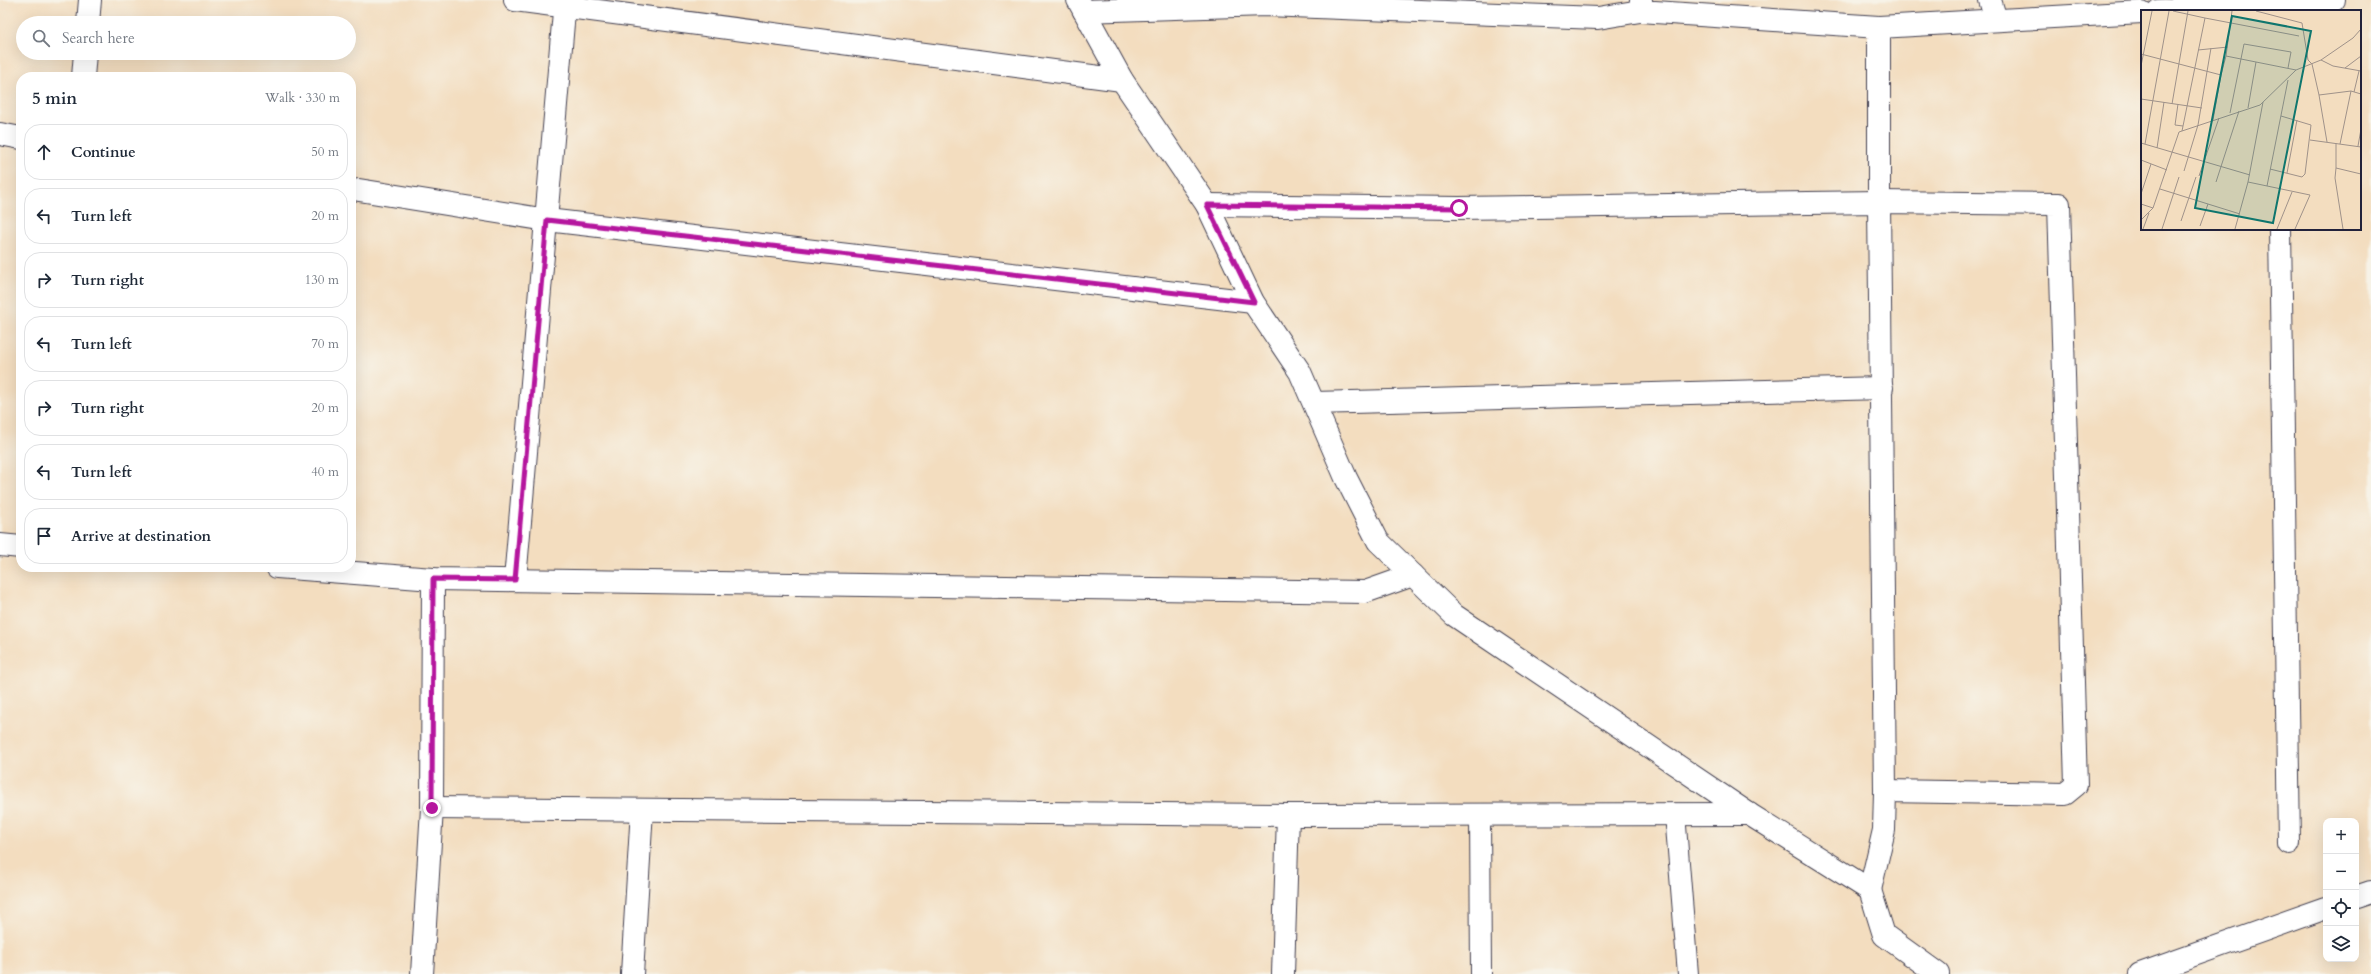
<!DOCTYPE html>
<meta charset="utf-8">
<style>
:root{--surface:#fff;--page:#f6f6f7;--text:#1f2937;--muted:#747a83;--line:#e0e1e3}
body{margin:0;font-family:Cardo,serif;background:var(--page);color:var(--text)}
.controls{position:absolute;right:12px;bottom:12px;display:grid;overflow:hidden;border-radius:8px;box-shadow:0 4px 16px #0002}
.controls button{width:36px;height:36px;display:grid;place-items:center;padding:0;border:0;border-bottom:1px solid var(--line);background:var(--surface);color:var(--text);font:20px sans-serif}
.stop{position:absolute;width:12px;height:12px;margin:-9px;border:3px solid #b5179e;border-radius:50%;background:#fff}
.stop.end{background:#b5179e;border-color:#fff;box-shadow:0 1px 4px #0008}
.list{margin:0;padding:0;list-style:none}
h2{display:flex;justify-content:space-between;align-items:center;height:52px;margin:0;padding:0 16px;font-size:17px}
h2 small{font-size:13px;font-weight:400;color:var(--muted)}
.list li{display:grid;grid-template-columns:26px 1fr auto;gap:12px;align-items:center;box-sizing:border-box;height:56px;margin:0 8px 8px;padding:0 8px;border:1px solid var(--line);border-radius:16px}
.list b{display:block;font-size:15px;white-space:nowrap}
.list em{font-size:13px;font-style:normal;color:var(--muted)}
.icon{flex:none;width:22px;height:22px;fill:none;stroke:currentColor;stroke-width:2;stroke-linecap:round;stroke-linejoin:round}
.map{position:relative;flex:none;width:2371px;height:974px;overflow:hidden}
.search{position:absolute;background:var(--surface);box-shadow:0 4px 16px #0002;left:16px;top:16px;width:340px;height:44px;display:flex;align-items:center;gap:10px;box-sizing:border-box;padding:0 14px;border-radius:22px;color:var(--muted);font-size:15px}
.panel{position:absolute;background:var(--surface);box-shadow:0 4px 16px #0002;left:16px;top:72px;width:340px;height:500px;border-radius:16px}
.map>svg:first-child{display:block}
</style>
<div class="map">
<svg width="2371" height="974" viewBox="0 0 2371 974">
<rect width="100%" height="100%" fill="#f7f3e8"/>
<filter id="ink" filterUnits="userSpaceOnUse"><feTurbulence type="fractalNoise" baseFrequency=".025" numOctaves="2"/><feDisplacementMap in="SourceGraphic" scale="8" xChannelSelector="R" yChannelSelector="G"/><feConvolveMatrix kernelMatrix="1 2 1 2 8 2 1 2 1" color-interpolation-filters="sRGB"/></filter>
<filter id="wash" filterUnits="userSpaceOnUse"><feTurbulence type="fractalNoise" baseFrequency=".012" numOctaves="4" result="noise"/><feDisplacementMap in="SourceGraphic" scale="16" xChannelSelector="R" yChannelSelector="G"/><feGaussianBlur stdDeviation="0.9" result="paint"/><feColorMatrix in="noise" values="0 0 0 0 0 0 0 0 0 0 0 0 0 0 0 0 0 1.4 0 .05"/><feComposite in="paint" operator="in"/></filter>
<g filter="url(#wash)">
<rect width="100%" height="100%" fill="#f3ddbf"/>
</g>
<g filter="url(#ink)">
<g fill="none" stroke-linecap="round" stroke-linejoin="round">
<!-- lane casing -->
<g stroke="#413e4f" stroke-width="22">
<g id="lane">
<path d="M1480 814 1481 974"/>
<path d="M1675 814 1688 974"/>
</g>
</g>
<!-- street casing -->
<g stroke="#413e4f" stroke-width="24">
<g id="street">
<path d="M515 0 1122 80"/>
<path d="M1078 0 1122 80 1207 205 1253 302 1300 372 1346 478 1378 541 1454 615 1749 814 1870 890 1884 935 1938 974"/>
<path d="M1641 0 1640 11 1879 27V202L1885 791 1884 830 1870 890"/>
<path d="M1990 0 1996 20"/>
<path d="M1084 11 1266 5 1598 18 1640 11"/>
<path d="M2158 11 2334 0"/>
<path d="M88 23 90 0"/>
<path d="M1879 27 2142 12"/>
<path d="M83 77 85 53"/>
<path d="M0 134 21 138"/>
<path d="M359 190 547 220 1253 302"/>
<path d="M1207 205 1459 208 1879 202 2059 204 2076 785 2065 794 1885 791"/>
<path d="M2280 229 2289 843"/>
<path d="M1314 403 1882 388"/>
<path d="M0 545 21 547"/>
<path d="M277 567 433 579 1365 592 1413 575"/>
<path d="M515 580 565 0"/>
<path d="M432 808 1288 815 1749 814"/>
<path d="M2356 897 2371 892"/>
<path d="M422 974 432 808 433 579"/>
<path d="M632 974 642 810"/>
<path d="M1283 974 1288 815"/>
<path d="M2140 974 2326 908"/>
</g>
</g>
<!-- lane -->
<use href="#lane" stroke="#fff" stroke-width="20"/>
<!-- street -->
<use href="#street" stroke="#fff" stroke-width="22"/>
</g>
</g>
<g fill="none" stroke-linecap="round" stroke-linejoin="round" filter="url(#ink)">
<!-- route -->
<path stroke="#b5179e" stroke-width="5" d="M432 808 433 579 515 580 547 220 1254 302 1207 205 1459 208"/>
</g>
<!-- overview -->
<g transform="translate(2141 10)">
<rect width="220" height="220" fill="#f3ddbf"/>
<path fill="none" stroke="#9f928a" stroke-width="1" d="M32 1 64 8 41 121M115 1 161 13 167 50 171 54 178 85 210 81 220 84M64 8 158 26M57 40 87 37M0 44 80 65 85 46 155 60M85 46 91 1M180 50 192 56 220 61M0 56 11 1M204 58 220 46M213 82 218 61M178 85 186 132M0 89 61 98M31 94 47 1M37 94 34 115 42 116M107 98 115 52M89 103 103 34 150 42 147 58M72 110 80 65M169 130 220 137M0 133 109 165M195 133V158L220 164M4 134 28 1M199 134 210 81M217 136 220 119M16 138 23 92M0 150 26 160M195 158 194 168 202 219M129 159 161 167 164 164 170 115 140 106M43 161 57 115 70 38M146 163 156 110M58 166 78 108M75 172 98 101M107 172 169 185 154 219M126 176 147 70M19 179 99 204M0 184 10 154M0 194 12 198M0 210 12 198 38 122 119 95 155 60 180 50 212 28 220 19M40 211 55 167M59 216 67 194M2 219 8 203M21 219 38 167M94 219 107 172 122 92M136 219 151 182"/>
<path fill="#0f766e" fill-opacity="0.15" stroke="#0f766e" stroke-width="2" d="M91 6 170 21 132 213 54 198Z"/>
<rect width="220" height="220" fill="none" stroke="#22223b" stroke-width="2"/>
</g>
</svg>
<div class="controls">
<button>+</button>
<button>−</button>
<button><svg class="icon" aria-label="locate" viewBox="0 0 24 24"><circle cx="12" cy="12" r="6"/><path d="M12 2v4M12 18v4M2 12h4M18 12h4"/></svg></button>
<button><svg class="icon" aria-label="layers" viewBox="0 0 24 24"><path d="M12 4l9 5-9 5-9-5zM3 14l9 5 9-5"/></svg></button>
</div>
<div class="stop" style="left:1459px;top:208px"></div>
<div class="stop end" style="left:432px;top:808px"></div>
<div class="search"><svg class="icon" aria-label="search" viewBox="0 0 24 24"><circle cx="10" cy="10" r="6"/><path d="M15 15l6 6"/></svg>Search here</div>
<section class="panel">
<h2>5 min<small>Walk · 330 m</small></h2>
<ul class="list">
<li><svg class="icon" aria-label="ahead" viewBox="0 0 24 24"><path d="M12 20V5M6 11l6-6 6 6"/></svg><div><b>Continue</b></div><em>50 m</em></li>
<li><svg class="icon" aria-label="left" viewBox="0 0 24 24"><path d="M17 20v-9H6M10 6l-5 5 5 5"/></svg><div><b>Turn left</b></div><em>20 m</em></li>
<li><svg class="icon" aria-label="right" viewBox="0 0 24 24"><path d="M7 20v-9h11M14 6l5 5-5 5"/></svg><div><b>Turn right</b></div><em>130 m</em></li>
<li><svg class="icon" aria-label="left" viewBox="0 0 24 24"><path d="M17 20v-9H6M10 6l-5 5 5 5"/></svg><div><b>Turn left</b></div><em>70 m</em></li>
<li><svg class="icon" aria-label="right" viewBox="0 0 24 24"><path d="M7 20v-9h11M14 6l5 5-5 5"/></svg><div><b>Turn right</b></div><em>20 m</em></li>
<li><svg class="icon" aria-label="left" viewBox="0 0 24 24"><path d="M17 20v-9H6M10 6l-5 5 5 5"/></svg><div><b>Turn left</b></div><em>40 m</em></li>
<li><svg class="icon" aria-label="arrive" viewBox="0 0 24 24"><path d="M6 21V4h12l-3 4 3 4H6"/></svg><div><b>Arrive at destination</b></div></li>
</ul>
</section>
</div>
